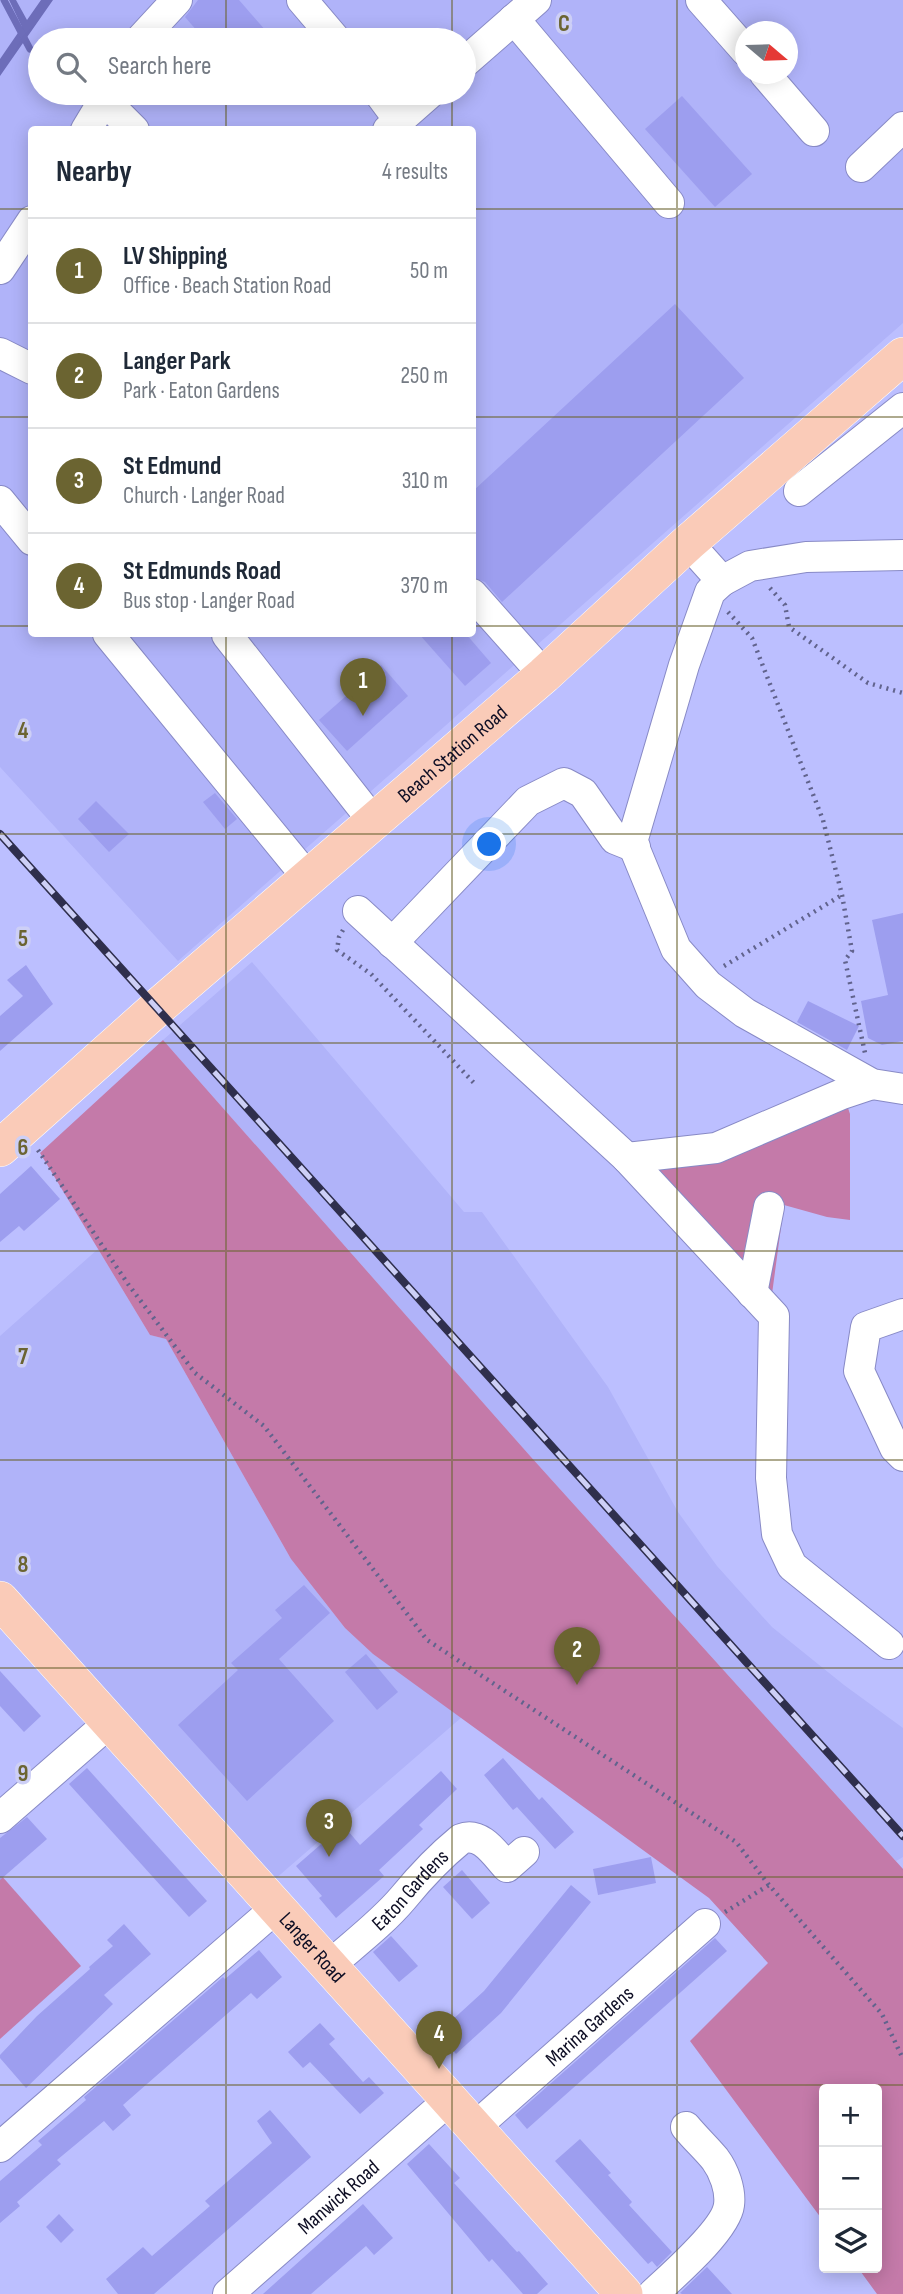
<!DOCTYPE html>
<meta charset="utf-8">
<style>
:root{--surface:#fff;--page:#f6f6f7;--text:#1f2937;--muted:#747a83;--line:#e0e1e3;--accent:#6b6431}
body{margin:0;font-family:"Sofia Sans Condensed",sans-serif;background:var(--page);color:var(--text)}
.controls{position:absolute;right:21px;bottom:21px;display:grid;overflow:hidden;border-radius:7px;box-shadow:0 4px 18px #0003}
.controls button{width:63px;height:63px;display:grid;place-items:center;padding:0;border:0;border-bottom:2px solid var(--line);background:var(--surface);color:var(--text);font:35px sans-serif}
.compass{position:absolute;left:735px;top:21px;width:63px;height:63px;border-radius:50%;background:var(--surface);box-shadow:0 4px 18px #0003;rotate:109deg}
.you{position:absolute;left:490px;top:845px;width:24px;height:24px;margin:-18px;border:5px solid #fff;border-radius:50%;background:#1a73e8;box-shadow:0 0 0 10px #1a73e833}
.badge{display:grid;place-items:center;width:46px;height:46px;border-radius:50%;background:var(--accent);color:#fff;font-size:23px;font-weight:700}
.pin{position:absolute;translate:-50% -58px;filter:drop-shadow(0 2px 4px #0008)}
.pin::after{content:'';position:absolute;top:37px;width:24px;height:21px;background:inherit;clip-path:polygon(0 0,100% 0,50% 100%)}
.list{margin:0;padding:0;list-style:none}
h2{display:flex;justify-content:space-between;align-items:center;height:91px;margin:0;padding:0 28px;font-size:30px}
h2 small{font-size:23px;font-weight:400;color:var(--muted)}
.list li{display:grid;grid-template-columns:46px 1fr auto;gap:21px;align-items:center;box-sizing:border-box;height:105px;padding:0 28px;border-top:2px solid var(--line)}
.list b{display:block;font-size:26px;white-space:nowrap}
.list p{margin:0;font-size:23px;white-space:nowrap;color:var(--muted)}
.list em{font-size:23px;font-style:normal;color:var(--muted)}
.icon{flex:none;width:38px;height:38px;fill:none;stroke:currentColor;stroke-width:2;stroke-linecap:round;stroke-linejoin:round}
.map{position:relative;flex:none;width:903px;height:2294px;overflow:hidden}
.search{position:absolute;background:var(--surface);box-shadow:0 4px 18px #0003;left:28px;top:28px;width:448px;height:77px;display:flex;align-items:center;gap:18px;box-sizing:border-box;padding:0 24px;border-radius:38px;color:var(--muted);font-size:26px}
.panel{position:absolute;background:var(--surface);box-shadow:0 4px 18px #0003;left:28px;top:126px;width:448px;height:511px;border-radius:7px}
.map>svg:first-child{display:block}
</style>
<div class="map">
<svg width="903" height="2294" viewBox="0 0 903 2294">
<rect width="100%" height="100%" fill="#bcbfff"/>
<!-- built -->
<g fill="#b0b3f9" fill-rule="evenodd">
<path d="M0 0H903V323L178 961 0 767ZM746 32H788V74H746ZM40 40H464V93H40ZM32 130H472V634H32Z"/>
<path d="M252 962 464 1212H482L608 1387 678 1512 717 1566 772 1627 844 1685 903 1728V1857L896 1861 531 1457 163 1040Z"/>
<path d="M98 1249 150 1335 166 1339 291 1559 345 1628 373 1654 462 1717 274 1880 0 1580V1336Z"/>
</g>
<!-- green -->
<g fill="#c47aa9">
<path d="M163 1040 531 1457 903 1869V2294H877L858 2268H877V2089H824V2222L690 2041 768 1963 709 1898 373 1654 345 1628 291 1559 166 1339 150 1335 40 1153Z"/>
<path d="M846 1102 850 1114V1220L827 1217 784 1205 772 1294 656 1175 662 1166Z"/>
<path d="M0 1874 81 1966 0 2039Z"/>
</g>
<!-- water -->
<path fill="#6d6db9" d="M9 0H16L27 20 41 0H53L0 76V59L22 27Z"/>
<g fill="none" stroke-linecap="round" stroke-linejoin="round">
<!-- stream -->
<path stroke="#6d6db9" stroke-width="7" d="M4 0 30 49"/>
</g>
<!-- building -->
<g fill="#9d9eef">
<path d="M198 0H239L274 40H205L185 17Z"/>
<path d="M682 96 752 174 715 207 645 129Z"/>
<path d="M675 304 744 378 502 602 485 582 472 577V492Z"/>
<path d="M419 634H466L491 663 465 686Z"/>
<path d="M381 665 408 696 347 751 319 720Z"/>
<path d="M215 793 237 819 225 829 203 802Z"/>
<path d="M96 801 129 834 109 852 78 819Z"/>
<path d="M903 913V1041L882 1045 868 1038 861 1001 888 995 872 920Z"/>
<path d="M26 965 53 1004 0 1051V1016L23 996 7 980Z"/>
<path d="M808 1001 859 1026 847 1050 797 1022Z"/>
<path d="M31 1166 60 1199 24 1231 19 1226 0 1242V1194Z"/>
<path d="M304 1585 330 1613 279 1659 334 1721 247 1801 178 1725 238 1670 231 1663 282 1618 275 1610Z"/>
<path d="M366 1654 398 1692 377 1710 345 1672Z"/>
<path d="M0 1671 41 1716 24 1732 0 1706Z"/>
<path d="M503 1758 539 1800 542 1797 574 1832 555 1849 517 1807 513 1810 484 1775Z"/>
<path d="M87 1768 207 1901 189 1917 69 1784Z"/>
<path d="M441 1771 457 1789 419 1825 423 1829 379 1870 384 1876 336 1918 319 1898 322 1896 296 1866 343 1825 360 1845Z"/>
<path d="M27 1817 47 1839 0 1880V1838Z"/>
<path d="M651 1857 656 1883 598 1895 593 1869Z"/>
<path d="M462 1870 490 1903 472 1919 443 1887Z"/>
<path d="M571 1885 591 1902 501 2013 456 2054 438 2033 484 1991Z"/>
<path d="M124 1924 151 1954 104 1995 113 2004 26 2088 0 2058V2055L37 2016 90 1969 89 1967 113 1946 107 1940Z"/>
<path d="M391 1936 418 1966 399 1982 373 1952Z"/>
<path d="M715 1938 727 1951 527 2129 515 2115Z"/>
<path d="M259 1950 282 1977 257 1999 251 1993 123 2105 131 2115 113 2131 104 2121 57 2160 61 2164 17 2202 20 2206 0 2223V2181L42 2145 38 2141 86 2100 84 2097 170 2023 223 1977 225 1979Z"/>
<path d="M320 2023 335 2039 329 2044 363 2082 369 2077 384 2093 360 2114 310 2062 303 2068 288 2052Z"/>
<path d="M270 2110 311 2157 154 2294H118L106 2279 143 2247 152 2256 210 2206 205 2201 272 2143 257 2121Z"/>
<path d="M580 2139 611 2173 608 2175 632 2202 629 2205 672 2252 657 2267 652 2261 648 2264 555 2161Z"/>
<path d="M429 2144 460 2178 454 2183 517 2252 519 2251 548 2284 537 2294H523L492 2259 489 2262 407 2164Z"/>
<path d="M363 2204 393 2238 374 2255 366 2246 311 2294H263Z"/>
<path d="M59 2214 74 2230 61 2243 46 2227Z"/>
<path d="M707 2267 732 2294H682L680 2293Z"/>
</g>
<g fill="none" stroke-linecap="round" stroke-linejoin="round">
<!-- minor casing -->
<g stroke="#888ac6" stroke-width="32">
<g id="minor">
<path d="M302 0 336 40"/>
<path d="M701 0 746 51"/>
<path d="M514 19 669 203"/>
<path d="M140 40 177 0"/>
<path d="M464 63 536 0"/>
<path d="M765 74 814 131"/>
<path d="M107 93 104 100 134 130"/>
<path d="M379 93 399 120"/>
<path d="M86 130 104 100"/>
<path d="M388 130 430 93"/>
<path d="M861 167 903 127"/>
<path d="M0 269 32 221"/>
<path d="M0 353 32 369"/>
<path d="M799 491 903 408"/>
<path d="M0 501 32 540"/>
<path d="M688 543 722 581"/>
<path d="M903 555 806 557 750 566 722 581 710 592 684 665 632 842 676 949 708 985 745 1013 872 1084 903 1089"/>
<path d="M472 594 544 675"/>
<path d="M108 634 308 878"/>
<path d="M227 635 373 821"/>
<path d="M358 911 627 1158 774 1316 771 1478 777 1534 792 1566 889 1644"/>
<path d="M392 943 528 801 564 783 583 793 615 839 635 847"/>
<path d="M627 1158 716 1148 842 1094 872 1084"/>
<path d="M752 1293 769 1207"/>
<path d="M903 1314 866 1327 859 1371 895 1448 903 1456"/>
<path d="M0 1818 110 1722"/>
<path id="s1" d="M330 1965C354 1944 382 1923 403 1898 421 1876 439 1857 461 1839 481 1831 495 1854 507 1867L524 1852"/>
<path id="s2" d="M474 2128 705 1924"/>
<path d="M0 2147 276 1908"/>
<path id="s3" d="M228 2294 449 2100"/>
<path d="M653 2294C672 2276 726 2230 729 2205 731 2190 724 2171 715 2159 706 2148 695 2138 686 2127"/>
</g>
</g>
<!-- major casing -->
<g stroke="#fff" stroke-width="38">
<g id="major">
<path id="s4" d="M0 1148 158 1007 544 675 688 543 903 356"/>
<path id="s5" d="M0 1600 624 2294"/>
</g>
</g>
<!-- path -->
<g stroke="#61638d" stroke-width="4.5" stroke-dasharray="2 5" stroke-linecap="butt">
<path d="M770 588 785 605 789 627 868 683 903 693"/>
<path d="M728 612 752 638 823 820 842 895 852 951 845 960 865 1053"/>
<path d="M343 930 339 937 337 950 371 974 474 1083"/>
<path d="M724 966 842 895"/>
<path d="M38 1150 128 1284 195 1373 264 1426 427 1640 736 1842 769 1885 882 2014 903 2059"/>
<path d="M725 1912 769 1885"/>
</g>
<!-- minor -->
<use href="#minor" stroke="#fff" stroke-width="30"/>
<!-- major -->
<use href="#major" stroke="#facbb8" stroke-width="37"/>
<!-- rail casing -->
<g stroke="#2f2f4d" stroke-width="8">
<path id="rail" d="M0 834 903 1836"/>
</g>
<!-- rail -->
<use href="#rail" stroke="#cdcff6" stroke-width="5" stroke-dasharray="16" stroke-linecap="butt"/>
</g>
<!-- grid -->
<path fill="none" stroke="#6b6431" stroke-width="2" stroke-opacity="0.55" d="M226 0V40M452 0V40M677 0V2294M226 93V130M452 93V130M0 209H32M472 209H903M0 417H32M472 417H903M0 626H32M472 626H903M226 634V2294M452 634V2294M0 834H903M0 1043H903M0 1251H903M0 1460H903M0 1668H903M0 1877H903M0 2085H903"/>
<g text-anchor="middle" stroke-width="7" stroke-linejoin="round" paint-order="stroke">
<!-- street labels -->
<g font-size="21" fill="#0e0e24" stroke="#cdcff6">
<text dy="7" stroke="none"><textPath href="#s4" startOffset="600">Beach Station Road</textPath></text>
<text dy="7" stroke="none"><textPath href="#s1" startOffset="110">Eaton Gardens</textPath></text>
<text dy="7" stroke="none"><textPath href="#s5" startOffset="467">Langer Road</textPath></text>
<text dy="7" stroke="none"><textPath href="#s2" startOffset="154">Marina Gardens</textPath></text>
<text dy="7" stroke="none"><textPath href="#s3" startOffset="147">Manwick Road</textPath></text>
</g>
</g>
<g font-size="23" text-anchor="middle" font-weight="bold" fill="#6b6431" stroke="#cdcff6" stroke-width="7" stroke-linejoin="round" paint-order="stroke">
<text x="564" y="31">C</text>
<text x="23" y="738">4</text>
<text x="23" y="946">5</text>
<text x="23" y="1155">6</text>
<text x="23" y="1364">7</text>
<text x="23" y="1572">8</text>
<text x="23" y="1781">9</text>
</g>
</svg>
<div class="controls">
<button>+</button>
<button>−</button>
<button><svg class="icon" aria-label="layers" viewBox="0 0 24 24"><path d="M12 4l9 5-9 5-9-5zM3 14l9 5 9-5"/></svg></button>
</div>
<svg class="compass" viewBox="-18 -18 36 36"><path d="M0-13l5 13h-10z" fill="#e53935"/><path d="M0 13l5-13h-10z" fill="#747a83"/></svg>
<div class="you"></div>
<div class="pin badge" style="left:363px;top:716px">1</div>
<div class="pin badge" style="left:577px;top:1685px">2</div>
<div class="pin badge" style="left:329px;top:1857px">3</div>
<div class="pin badge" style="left:439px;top:2069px">4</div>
<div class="search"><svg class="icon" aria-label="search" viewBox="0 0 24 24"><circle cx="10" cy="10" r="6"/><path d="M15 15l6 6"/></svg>Search here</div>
<section class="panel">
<h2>Nearby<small>4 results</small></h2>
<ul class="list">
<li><span class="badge">1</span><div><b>LV Shipping</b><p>Office · Beach Station Road</p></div><em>50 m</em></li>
<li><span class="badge">2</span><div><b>Langer Park</b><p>Park · Eaton Gardens</p></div><em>250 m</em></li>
<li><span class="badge">3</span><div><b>St Edmund</b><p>Church · Langer Road</p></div><em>310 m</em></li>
<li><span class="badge">4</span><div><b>St Edmunds Road</b><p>Bus stop · Langer Road</p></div><em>370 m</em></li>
</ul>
</section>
</div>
